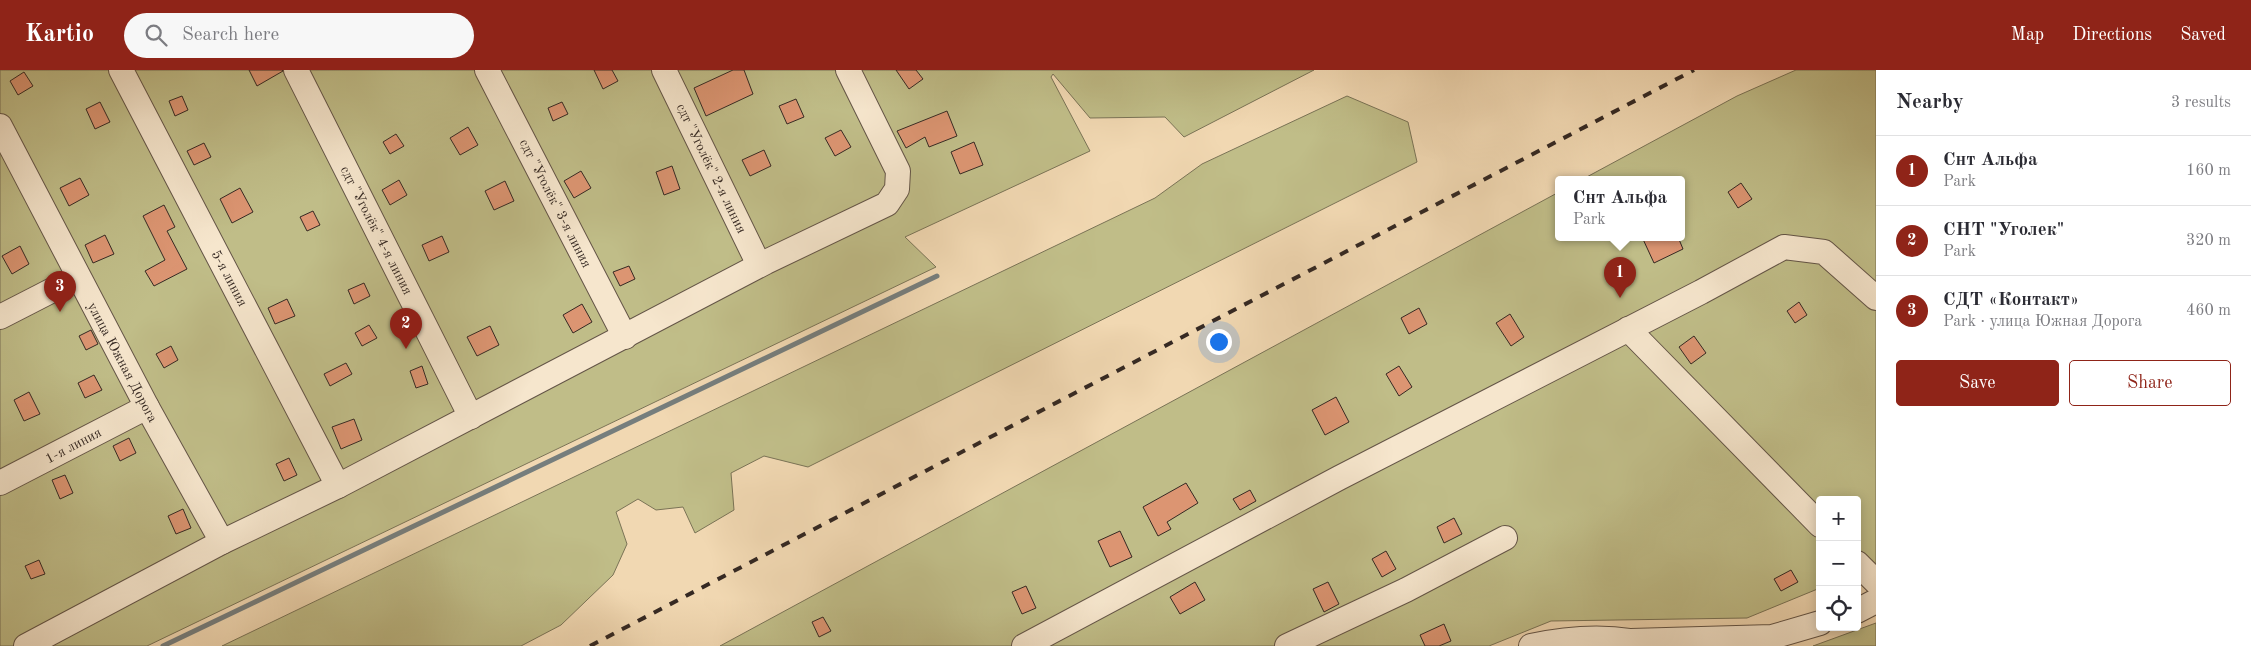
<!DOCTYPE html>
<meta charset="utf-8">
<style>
:root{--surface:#fff;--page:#f7f7f7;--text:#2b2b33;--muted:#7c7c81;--line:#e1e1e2;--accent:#8f2418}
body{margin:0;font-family:"Old Standard TT",serif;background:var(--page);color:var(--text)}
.controls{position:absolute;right:15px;bottom:15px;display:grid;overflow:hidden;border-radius:5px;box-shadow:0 2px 12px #0003}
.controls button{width:45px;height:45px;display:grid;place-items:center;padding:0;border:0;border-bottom:1px solid var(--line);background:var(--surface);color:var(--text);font:25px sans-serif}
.you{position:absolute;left:1218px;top:271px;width:18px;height:18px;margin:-12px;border:4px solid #fff;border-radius:50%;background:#1a73e8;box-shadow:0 0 0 8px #1a73e833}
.badge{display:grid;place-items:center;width:32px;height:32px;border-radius:50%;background:var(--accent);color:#fff;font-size:16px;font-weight:700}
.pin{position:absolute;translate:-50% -41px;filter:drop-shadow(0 1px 2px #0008)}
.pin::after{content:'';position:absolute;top:26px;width:18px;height:15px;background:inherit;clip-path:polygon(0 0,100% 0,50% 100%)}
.popup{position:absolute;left:1555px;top:106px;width:130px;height:65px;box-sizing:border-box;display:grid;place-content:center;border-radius:5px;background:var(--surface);filter:drop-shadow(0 1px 4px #0005);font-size:16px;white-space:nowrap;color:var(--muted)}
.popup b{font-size:19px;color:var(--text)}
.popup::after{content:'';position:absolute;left:50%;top:100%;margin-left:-10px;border:10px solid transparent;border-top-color:var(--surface)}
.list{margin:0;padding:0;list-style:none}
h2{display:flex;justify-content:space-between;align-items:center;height:65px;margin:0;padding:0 20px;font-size:21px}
h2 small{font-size:16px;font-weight:400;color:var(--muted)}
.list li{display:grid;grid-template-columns:32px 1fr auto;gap:15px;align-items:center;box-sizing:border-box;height:70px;padding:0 20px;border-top:1px solid var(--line)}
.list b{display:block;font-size:19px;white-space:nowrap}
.list p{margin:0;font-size:16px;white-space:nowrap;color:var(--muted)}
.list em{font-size:16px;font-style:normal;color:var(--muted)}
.actions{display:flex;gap:10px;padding:15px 20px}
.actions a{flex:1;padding:11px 0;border:1px solid var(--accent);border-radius:5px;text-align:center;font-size:18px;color:var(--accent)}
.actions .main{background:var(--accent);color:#fff}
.icon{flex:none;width:28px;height:28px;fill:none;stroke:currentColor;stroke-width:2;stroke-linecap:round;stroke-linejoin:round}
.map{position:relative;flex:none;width:1876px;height:576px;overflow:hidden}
header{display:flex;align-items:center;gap:30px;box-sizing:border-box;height:70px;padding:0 25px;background:var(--accent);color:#fff}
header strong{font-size:24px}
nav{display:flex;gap:28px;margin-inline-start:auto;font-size:18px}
.search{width:350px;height:45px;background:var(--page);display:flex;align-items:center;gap:12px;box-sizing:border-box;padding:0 18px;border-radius:28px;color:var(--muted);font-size:19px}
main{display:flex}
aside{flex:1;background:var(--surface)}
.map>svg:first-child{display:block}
</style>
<header>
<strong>Kartio</strong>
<div class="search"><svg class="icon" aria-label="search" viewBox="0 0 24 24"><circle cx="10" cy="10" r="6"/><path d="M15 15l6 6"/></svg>Search here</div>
<nav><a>Map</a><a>Directions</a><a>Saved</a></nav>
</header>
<main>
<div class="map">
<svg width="1876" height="576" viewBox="0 0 1876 576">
<rect width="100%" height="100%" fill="#f1d8b2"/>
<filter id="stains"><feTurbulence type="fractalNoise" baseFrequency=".004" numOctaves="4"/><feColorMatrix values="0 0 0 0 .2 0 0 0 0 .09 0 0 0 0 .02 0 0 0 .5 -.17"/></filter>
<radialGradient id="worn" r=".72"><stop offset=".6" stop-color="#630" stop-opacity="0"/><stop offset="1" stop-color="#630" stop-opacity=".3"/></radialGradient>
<!-- green -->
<g fill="#c0bd88" stroke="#7a7356">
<path d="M0 0H1314L1184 67 1165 47 1090 48 1053 4 1051 7 1090 81 905 167 936 197 147 576H0Z"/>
<path d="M1796 0H1876V495L1857 503V430H1820V518L1747 548 1551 551 1489 576H720L1559 122V167H1681V109H1583L1737 26Z"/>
<path d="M1347 26 1408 52 1417 92 808 397 764 386 731 403 734 440 695 463 683 437 656 440 638 429 616 442 627 474 613 505 561 555 521 576H222L1155 128 1202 94Z"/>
<path d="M1876 553V576H1813Z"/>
</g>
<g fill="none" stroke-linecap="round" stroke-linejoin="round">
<!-- stream -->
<path stroke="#767e7d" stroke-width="5" d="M163 576 937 206"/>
</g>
<!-- building -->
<g fill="#dc9572" stroke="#352923">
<path d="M249 0H282L283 1 257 16Z"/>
<path d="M594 0H612L618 11 603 19Z"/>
<path d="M733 0H744L753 24 706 46 694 18Z"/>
<path d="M896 0H916L923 9 909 19Z"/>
<path d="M24 2 33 16 18 25 10 11Z"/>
<path d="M182 26 188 40 175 46 169 31Z"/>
<path d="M796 29 804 47 787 54 779 36Z"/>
<path d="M100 32 110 52 95 59 86 39Z"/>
<path d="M562 32 568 44 553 51 548 38Z"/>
<path d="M947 41 957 66 929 77 925 67 906 78 897 61Z"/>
<path d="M468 57 478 75 460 85 450 68Z"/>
<path d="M841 60 851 77 835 86 825 68Z"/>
<path d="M396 64 404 76 390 84 383 72Z"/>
<path d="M974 72 983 95 960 104 951 82Z"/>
<path d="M204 73 211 87 194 95 187 81Z"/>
<path d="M764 80 771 96 750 106 742 90Z"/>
<path d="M672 96 680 119 664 125 656 102Z"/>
<path d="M581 101 591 118 574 128 564 111Z"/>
<path d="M80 108 89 125 69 136 60 118Z"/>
<path d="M399 110 407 125 390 135 382 120Z"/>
<path d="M505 111 514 131 494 140 485 121Z"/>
<path d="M1741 113 1752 129 1738 138 1728 122Z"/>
<path d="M240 118 253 142 232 153 220 129Z"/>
<path d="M164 135 175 157 167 161 187 199 154 216 145 201 165 190 143 146Z"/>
<path d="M313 141 320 155 307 161 300 147Z"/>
<path d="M105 165 114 184 93 193 85 175Z"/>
<path d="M442 166 449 182 429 191 422 175Z"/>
<path d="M1642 167H1678L1683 179 1654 193Z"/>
<path d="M20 176 29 194 12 204 2 186Z"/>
<path d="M629 196 635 209 620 216 613 202Z"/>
<path d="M364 213 370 226 354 234 348 220Z"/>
<path d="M287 229 295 246 275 254 268 238Z"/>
<path d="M1799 232 1807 245 1795 253 1787 241Z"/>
<path d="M582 234 592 252 573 263 563 245Z"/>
<path d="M1419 238 1427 254 1409 264 1401 248Z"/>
<path d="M1510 244 1524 267 1511 276 1496 253Z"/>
<path d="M369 255 377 268 362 276 355 263Z"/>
<path d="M490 256 499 275 477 286 467 267Z"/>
<path d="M91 260 98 274 86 280 79 266Z"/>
<path d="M1694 266 1706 283 1691 294 1679 277Z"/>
<path d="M171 276 178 290 164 298 156 284Z"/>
<path d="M346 293 352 304 330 316 324 304Z"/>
<path d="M422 296 428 314 416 318 410 301Z"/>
<path d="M1399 296 1412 317 1399 326 1386 304Z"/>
<path d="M94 305 102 320 85 328 78 313Z"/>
<path d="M29 322 40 344 24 351 14 330Z"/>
<path d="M1336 327 1349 352 1325 365 1312 340Z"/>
<path d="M354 349 362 370 341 379 332 357Z"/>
<path d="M129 368 136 383 120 391 113 376Z"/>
<path d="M289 388 297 405 284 411 276 394Z"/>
<path d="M65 405 73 423 60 429 52 410Z"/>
<path d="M1186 413 1198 433 1167 452 1171 459 1158 466 1143 437Z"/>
<path d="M1250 420 1256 431 1240 440 1233 429Z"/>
<path d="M183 439 191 458 176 464 168 446Z"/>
<path d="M1454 448 1462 464 1444 473 1437 457Z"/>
<path d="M1120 461 1132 487 1110 497 1098 471Z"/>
<path d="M1386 481 1396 499 1382 507 1372 489Z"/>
<path d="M39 490 45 504 31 509 25 496Z"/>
<path d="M1791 500 1798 512 1781 521 1774 509Z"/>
<path d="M1195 512 1205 530 1180 544 1170 527Z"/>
<path d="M1328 512 1339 534 1324 542 1313 519Z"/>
<path d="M1026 516 1036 538 1022 544 1012 522Z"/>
<path d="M823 547 831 561 819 567 812 552Z"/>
<path d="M1444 554 1451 571 1439 576H1425L1420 565Z"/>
</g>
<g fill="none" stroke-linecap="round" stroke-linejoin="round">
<!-- minor casing -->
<g stroke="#645547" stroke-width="26">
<g id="minor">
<path d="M121 0 338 416"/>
<path d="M296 0 471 347"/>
<path d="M487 0 625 267"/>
<path d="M664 0 759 195"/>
<path d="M0 56 147 337 222 472"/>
<path d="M0 247 78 207"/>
<path d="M1628 259 1820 455"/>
<path d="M0 413 147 337"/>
<path d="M1857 493 1876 512"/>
<path d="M1857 541 1876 531"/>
<path d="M26 576 222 472 338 416 766 192 887 134 897 119 898 101 848 0"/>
<path d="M1024 576 1339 408 1701 222 1784 177 1824 182 1876 228"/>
<path d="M1287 576 1406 520 1505 468"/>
<path d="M1531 576C1563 569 1598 566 1631 571L1772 567 1820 553"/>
</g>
</g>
<!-- minor -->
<use href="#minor" stroke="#f6e6cd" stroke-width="24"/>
<!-- rail -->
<path stroke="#352923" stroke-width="4" stroke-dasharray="9 9" stroke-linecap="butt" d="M590 576 1694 0"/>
</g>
<g text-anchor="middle" stroke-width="5" stroke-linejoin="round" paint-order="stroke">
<!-- street labels -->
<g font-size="14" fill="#352923" stroke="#f6e6cd">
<text transform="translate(712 98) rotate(64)" y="5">сдт "Уголёк" 2-я линия</text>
<text transform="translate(556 133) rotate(63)" y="5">сдт "Уголёк" 3-я линия</text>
<text transform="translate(377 160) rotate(63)" y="5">сдт "Уголёк" 4-я линия</text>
<text transform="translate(230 208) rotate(62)" y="5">5-я линия</text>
<text transform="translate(123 292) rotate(62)" y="5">улица Южная Дорога</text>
<text transform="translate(73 375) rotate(-28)" y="5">1-я линия</text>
</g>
</g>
<rect width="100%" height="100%" filter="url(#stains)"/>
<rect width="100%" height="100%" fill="url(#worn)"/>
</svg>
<div class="controls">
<button>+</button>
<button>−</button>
<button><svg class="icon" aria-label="locate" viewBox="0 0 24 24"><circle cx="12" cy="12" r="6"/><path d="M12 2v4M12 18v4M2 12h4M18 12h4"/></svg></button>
</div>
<div class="you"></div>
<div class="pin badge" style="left:1620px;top:228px">1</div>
<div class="popup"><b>Снт Альфа</b>Park</div>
<div class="pin badge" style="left:406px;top:279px">2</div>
<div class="pin badge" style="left:60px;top:242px">3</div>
</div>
<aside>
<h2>Nearby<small>3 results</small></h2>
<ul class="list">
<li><span class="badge">1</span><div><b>Снт Альфа</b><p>Park</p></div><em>160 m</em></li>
<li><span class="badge">2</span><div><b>СНТ &quot;Уголек&quot;</b><p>Park</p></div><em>320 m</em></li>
<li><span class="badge">3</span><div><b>СДТ «Контакт»</b><p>Park · улица Южная Дорога</p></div><em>460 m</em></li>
</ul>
<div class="actions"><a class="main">Save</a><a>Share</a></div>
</aside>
</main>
